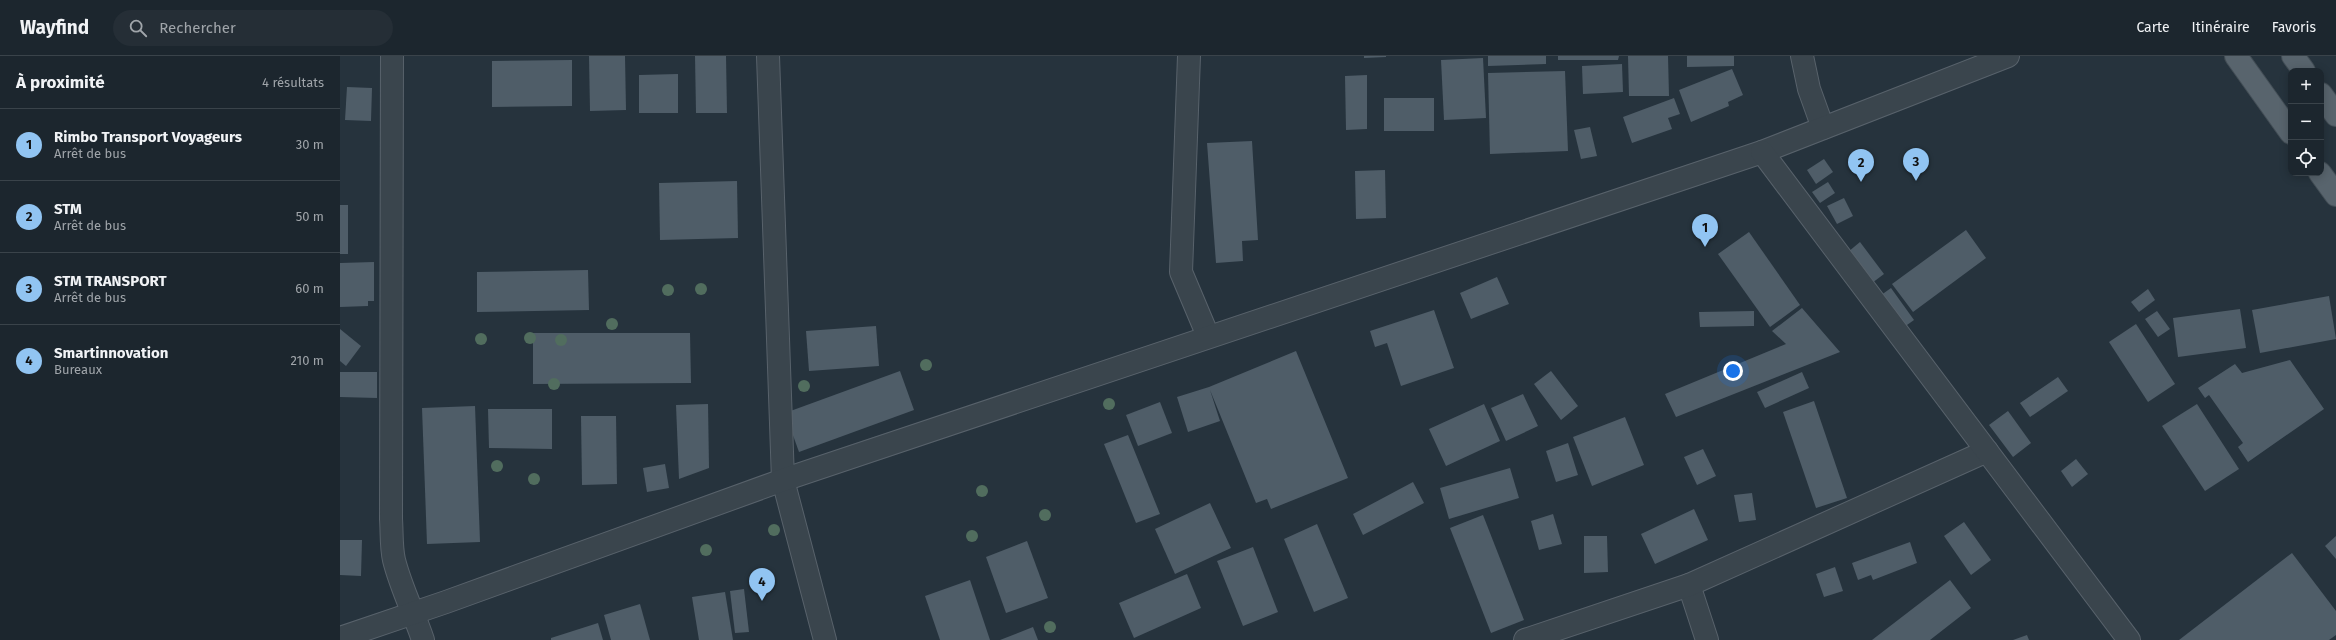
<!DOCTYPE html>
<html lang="fr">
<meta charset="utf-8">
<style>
:root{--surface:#1c262e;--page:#252e36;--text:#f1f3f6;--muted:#a0a5aa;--line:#3a434a;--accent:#91c4f2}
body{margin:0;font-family:"Fira Sans",sans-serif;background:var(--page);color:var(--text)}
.controls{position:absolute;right:12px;top:12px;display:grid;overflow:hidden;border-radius:8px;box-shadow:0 2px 10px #0003}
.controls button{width:36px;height:36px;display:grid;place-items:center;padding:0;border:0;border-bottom:1px solid var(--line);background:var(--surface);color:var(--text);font:20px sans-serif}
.you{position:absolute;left:1393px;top:315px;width:14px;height:14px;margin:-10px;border:3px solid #fff;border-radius:50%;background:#1a73e8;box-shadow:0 0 0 6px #1a73e833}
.badge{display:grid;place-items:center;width:26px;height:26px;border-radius:50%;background:var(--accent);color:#111;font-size:13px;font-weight:700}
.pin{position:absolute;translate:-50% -33px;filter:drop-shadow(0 1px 2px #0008)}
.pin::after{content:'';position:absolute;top:21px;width:14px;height:12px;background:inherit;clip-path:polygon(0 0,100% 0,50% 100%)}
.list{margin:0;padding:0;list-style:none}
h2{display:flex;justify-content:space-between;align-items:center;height:52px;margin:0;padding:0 16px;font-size:17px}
h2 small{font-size:13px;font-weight:400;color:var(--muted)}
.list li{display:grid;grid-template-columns:26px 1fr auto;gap:12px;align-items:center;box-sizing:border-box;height:72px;padding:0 16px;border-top:1px solid var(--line)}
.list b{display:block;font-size:15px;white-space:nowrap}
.list p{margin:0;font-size:13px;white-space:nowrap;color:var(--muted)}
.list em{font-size:13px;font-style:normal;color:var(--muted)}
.icon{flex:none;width:22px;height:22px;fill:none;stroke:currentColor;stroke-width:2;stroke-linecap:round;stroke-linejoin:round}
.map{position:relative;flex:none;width:1996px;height:584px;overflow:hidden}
header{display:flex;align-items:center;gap:24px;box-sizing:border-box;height:56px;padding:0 20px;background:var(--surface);border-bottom:1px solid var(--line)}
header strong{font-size:19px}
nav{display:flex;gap:22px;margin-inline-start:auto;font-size:14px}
.search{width:280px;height:36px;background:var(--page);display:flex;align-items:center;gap:10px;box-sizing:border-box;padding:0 14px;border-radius:22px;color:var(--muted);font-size:15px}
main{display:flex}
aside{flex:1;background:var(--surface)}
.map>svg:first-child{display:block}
</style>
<header>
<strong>Wayfind</strong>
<div class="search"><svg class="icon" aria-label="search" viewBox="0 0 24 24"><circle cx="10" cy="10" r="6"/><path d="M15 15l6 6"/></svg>Rechercher</div>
<nav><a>Carte</a><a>Itinéraire</a><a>Favoris</a></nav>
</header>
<main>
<aside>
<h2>À proximité<small>4 résultats</small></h2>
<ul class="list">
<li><span class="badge">1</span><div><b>Rimbo Transport Voyageurs</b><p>Arrêt de bus</p></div><em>30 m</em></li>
<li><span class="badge">2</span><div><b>STM</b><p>Arrêt de bus</p></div><em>50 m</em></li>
<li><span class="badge">3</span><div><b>STM TRANSPORT</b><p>Arrêt de bus</p></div><em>60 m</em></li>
<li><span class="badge">4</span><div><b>Smartinnovation</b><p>Bureaux</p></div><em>210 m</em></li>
</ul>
</aside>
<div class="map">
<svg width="1996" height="584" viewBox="0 0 1996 584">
<rect width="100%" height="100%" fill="#26333d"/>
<!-- building -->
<g fill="#4f5d68">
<path d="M249 0H285L286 54 250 55Z"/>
<path d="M355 0H386L387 57H356Z"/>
<path d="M1024 0H1046V1L1024 2Z"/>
<path d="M1148 0H1206V8L1148 10Z"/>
<path d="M1218 0H1279L1278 4H1218Z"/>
<path d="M1288 0H1328L1329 40H1289Z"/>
<path d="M1347 0H1394V10L1347 11Z"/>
<path d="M1143 2 1146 62 1104 64 1101 4Z"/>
<path d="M232 4V50L152 51V5Z"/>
<path d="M1282 8 1283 36 1243 38 1242 10Z"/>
<path d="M1392 13 1403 39 1388 46 1389 50 1351 66 1339 34Z"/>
<path d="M1225 15 1228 95 1150 98 1148 17Z"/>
<path d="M338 18V57H299V19Z"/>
<path d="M1027 19V73L1006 74 1005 20Z"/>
<path d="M7 31 32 32 31 65 5 64Z"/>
<rect x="1044" y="42" width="50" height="33"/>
<path d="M1334 42 1340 58 1328 62 1332 73 1292 87 1283 61Z"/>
<path d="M1250 71 1257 100 1241 103 1234 74Z"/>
<path d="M912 85 918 184 902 185 903 205 876 207 867 87Z"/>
<path d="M1484 103 1493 116 1476 128 1467 114Z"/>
<path d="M1045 114 1046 162 1016 163 1015 115Z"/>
<path d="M397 125 398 182 320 184 319 127Z"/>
<path d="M1488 126 1495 137 1480 147 1472 136Z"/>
<path d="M1504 142 1513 160 1497 168 1487 150Z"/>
<rect x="0" y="149" width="8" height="49"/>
<path d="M1626 174 1646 202 1573 256 1552 228Z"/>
<path d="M1409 176 1460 249 1430 271 1378 198Z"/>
<path d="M1520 186 1544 218 1532 227 1508 196Z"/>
<path d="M34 206V245H28V250L0 251V207Z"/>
<path d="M248 214 249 254 137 256V216Z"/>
<path d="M1157 221 1169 248 1131 263 1120 237Z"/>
<path d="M1551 232 1574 264 1560 274 1537 242Z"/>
<path d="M1808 233 1815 244 1799 256 1791 246Z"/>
<path d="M1989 240 1996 283 1920 297 1912 254Z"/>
<path d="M1462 252 1500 296 1336 361 1325 338 1446 288 1432 275Z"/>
<path d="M1900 253 1906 292 1838 301 1833 262Z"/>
<path d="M1094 254 1114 312 1061 330 1047 287 1035 291 1030 275Z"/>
<path d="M1414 255V270L1360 271 1359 256Z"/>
<path d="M1817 255 1830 273 1818 281 1805 263Z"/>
<path d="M1796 268 1835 328 1808 346 1769 286Z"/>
<path d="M536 270 539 310 469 315 466 275Z"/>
<path d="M0 273 21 290 6 310 0 305Z"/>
<path d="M193 277H350L351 327 193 328Z"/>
<path d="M956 295 1008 422 931 453 927 443 916 447 870 334 880 365 848 376 837 341 869 331Z"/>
<path d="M1950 304 1984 353 1908 406 1898 391 1903 387 1869 339 1865 342 1858 332 1895 308 1902 317Z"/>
<path d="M560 315 574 354 459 396 445 357Z"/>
<path d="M1211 315 1238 350 1221 364 1194 328Z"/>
<path d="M0 316H37V342L0 341Z"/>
<path d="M1462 316 1469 332 1425 352 1417 336Z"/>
<path d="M1718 321 1728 335 1690 361 1680 347Z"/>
<path d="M1183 338 1198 370 1166 385 1151 352Z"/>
<path d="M1474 345 1507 442 1476 452 1443 356Z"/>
<path d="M820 346 832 377 798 390 786 359Z"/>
<path d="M368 348 369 412 339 423 336 349Z"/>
<path d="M1144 348 1160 385 1106 410 1089 373Z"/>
<path d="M1857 348 1899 413 1865 435 1822 370Z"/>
<path d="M135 350 140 486 87 488 82 352Z"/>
<path d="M148 353H212V393L149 392Z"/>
<path d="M1668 355 1691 387 1673 401 1649 369Z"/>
<path d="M241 360H276L277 428 242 429Z"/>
<path d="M1285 361 1304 409 1252 430 1233 381Z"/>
<path d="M788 379 820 458 796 467 764 388Z"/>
<path d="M1228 387 1238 419 1216 426 1206 395Z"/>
<path d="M1363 393 1376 420 1357 429 1344 401Z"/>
<path d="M1736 403 1748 418 1732 431 1721 415Z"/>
<path d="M325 408 329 432 307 436 303 412Z"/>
<path d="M1170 412 1179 442 1109 463 1100 432Z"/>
<path d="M1073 426 1084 447 1023 479 1013 458Z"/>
<path d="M1412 437 1416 464 1399 466 1394 439Z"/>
<path d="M870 447 891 492 835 518 815 473Z"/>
<path d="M1354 453 1368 484 1315 508 1301 478Z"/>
<path d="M1213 458 1222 488 1199 494 1191 465Z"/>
<path d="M1143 459 1184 564 1151 577 1110 472Z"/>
<path d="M1624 466 1651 504 1631 519 1604 480Z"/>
<path d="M977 468 1008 542 974 556 944 483Z"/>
<path d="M1244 480H1267L1268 516 1244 517Z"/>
<path d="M1996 480V503L1985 490Z"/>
<path d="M0 484H22L21 520 0 519Z"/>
<path d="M687 485 708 542 666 557 646 501Z"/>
<path d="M1570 486 1577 507 1533 524 1531 519 1518 524 1512 507Z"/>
<path d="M913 491 938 556 903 570 877 505Z"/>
<path d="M1952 497 1996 555V579L1989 584H1839Z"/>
<path d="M1495 511 1503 535 1484 541 1476 518Z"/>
<path d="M847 518 861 552 794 582 779 547Z"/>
<path d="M630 524 650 584H600L585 540Z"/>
<path d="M1610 524 1631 552 1590 584H1532Z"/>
<path d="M404 533 409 576 395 577 390 535Z"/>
<path d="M385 536 393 584H359L352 541Z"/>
<path d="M300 548 310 584H271L264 559Z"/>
<path d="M258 567 263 584H211V582Z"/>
<path d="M693 571 698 584H660Z"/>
<path d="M1687 579 1689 584H1673Z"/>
</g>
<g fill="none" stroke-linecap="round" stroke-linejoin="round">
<!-- minor casing -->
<g stroke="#58626b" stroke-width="24">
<g id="minor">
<path d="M52 0 51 463C52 477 51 491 54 504 61 532 74 557 83 584"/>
<path d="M428 0 443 424 485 584"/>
<path d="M849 0 841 216 868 280"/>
<path d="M1462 0 1469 33 1483 72"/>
<path d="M1349 529 1367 584"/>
<path d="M0 582 106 546 443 424 1422 96 1668 0"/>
<path d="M1185 584 1349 529 1647 395"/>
</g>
</g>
<!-- tertiary casing -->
<g stroke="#58626b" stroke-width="24">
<path id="tertiary" d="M1422 96 1789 584"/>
</g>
<!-- primary casing -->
<g stroke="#434e56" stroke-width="24">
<g id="primary">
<path d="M1896 0 1951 77"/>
<path d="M1953 0 1964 15"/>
<path d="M1981 38 1996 59"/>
<path d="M1980 117 1996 139"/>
</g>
</g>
<!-- minor -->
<use href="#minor" stroke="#3a454d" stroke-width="22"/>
<!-- tertiary -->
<use href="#tertiary" stroke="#3a454d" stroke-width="22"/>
<!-- primary -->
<use href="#primary" stroke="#58646d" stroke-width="22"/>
</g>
<!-- trees -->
<g fill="#516d5e">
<circle cx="361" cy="233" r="6"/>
<circle cx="328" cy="234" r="6"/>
<circle cx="272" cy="268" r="6"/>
<circle cx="190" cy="282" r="6"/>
<circle cx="141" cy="283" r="6"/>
<circle cx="221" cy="284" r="6"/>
<circle cx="586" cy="309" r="6"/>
<circle cx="214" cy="328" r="6"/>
<circle cx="464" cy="330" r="6"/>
<circle cx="769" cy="348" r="6"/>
<circle cx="157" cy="410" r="6"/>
<circle cx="194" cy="423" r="6"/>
<circle cx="642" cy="435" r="6"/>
<circle cx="705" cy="459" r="6"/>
<circle cx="434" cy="474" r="6"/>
<circle cx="632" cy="480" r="6"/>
<circle cx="366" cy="494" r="6"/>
<circle cx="710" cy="571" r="6"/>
</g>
</svg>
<div class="controls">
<button>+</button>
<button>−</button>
<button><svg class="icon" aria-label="locate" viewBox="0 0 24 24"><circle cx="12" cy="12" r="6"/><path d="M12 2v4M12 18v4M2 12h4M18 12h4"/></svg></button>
</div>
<div class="you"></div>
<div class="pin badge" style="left:1365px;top:191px">1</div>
<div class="pin badge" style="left:1521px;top:126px">2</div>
<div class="pin badge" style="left:1576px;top:125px">3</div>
<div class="pin badge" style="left:422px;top:545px">4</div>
</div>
</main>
